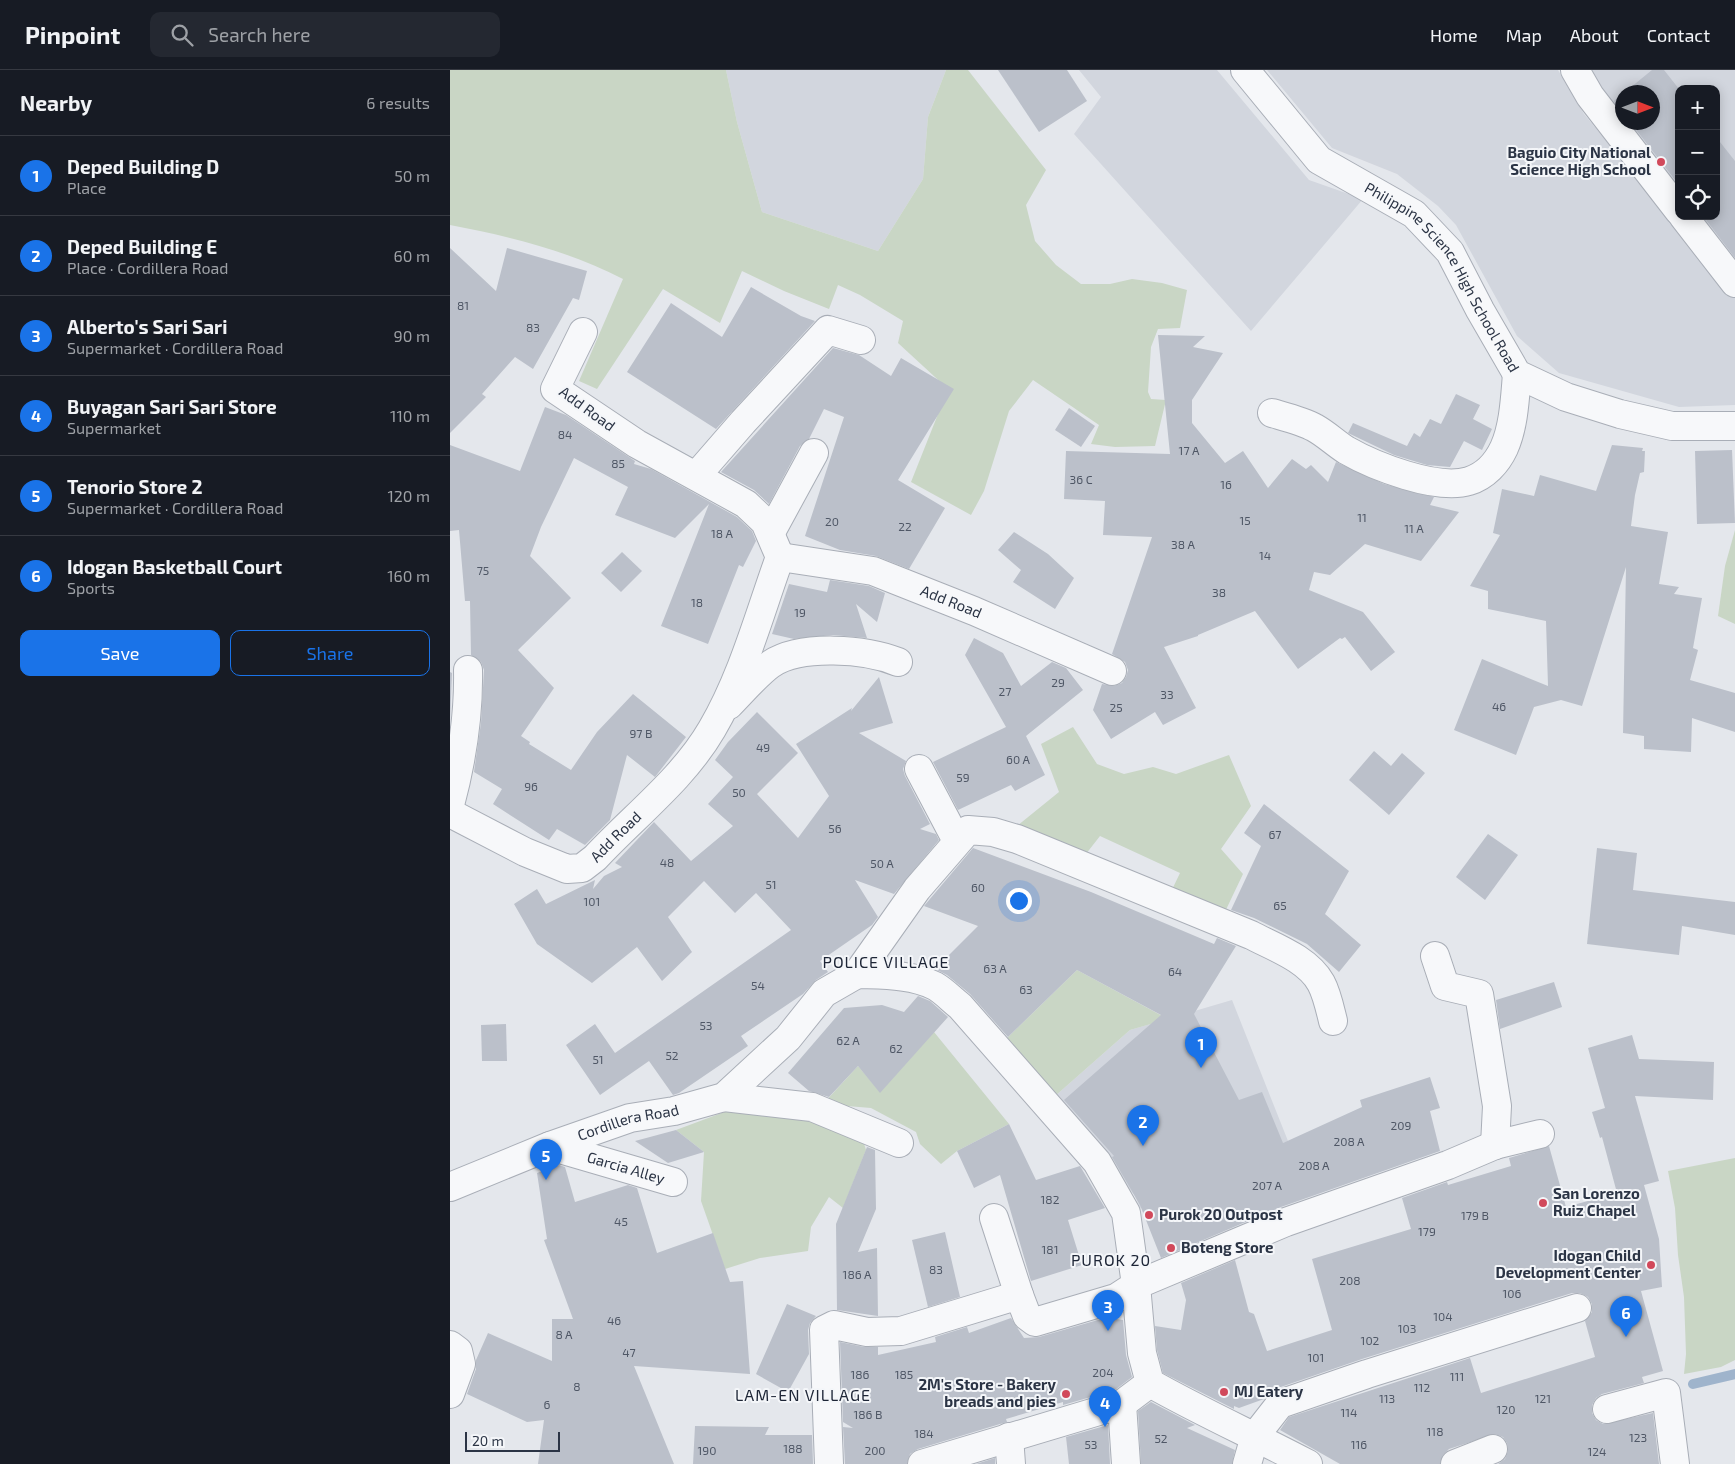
<!DOCTYPE html>
<meta charset="utf-8">
<style>
:root{--surface:#171b24;--page:#242831;--text:#f1f3f6;--muted:#9ea1a6;--line:#363941;--accent:#1a73e8}
body{margin:0;font-family:"Exo 2",sans-serif;background:var(--page);color:var(--text)}
.controls{position:absolute;right:15px;top:15px;display:grid;overflow:hidden;border-radius:10px;box-shadow:0 2px 12px #0003}
.controls button{width:45px;height:45px;display:grid;place-items:center;padding:0;border:0;border-bottom:1px solid var(--line);background:var(--surface);color:var(--text);font:25px sans-serif}
.compass{position:absolute;left:1165px;top:15px;width:45px;height:45px;border-radius:50%;background:var(--surface);box-shadow:0 2px 12px #0003;rotate:90deg}
.scale{position:absolute;left:15px;bottom:12px;width:95px;box-sizing:border-box;padding-left:5px;border:2px solid #2b3445;border-top:0;font-size:14px;line-height:18px;white-space:nowrap;color:#2b3445;-webkit-text-stroke:4px #f4f6f9;paint-order:stroke}
.you{position:absolute;left:568px;top:830px;width:18px;height:18px;margin:-12px;border:4px solid #fff;border-radius:50%;background:#1a73e8;box-shadow:0 0 0 8px #1a73e833}
.badge{display:grid;place-items:center;width:32px;height:32px;border-radius:50%;background:var(--accent);color:#fff;font-size:16px;font-weight:700}
.pin{position:absolute;translate:-50% -41px;filter:drop-shadow(0 1px 2px #0008)}
.pin::after{content:'';position:absolute;top:26px;width:18px;height:15px;background:inherit;clip-path:polygon(0 0,100% 0,50% 100%)}
.list{margin:0;padding:0;list-style:none}
h2{display:flex;justify-content:space-between;align-items:center;height:65px;margin:0;padding:0 20px;font-size:21px}
h2 small{font-size:16px;font-weight:400;color:var(--muted)}
.list li{display:grid;grid-template-columns:32px 1fr auto;gap:15px;align-items:center;box-sizing:border-box;height:80px;padding:0 20px;border-top:1px solid var(--line)}
.list b{display:block;font-size:19px;white-space:nowrap}
.list p{margin:0;font-size:16px;white-space:nowrap;color:var(--muted)}
.list em{font-size:16px;font-style:normal;color:var(--muted)}
.actions{display:flex;gap:10px;padding:15px 20px}
.actions a{flex:1;padding:11px 0;border:1px solid var(--accent);border-radius:10px;text-align:center;font-size:18px;color:var(--accent)}
.actions .main{background:var(--accent);color:#fff}
.icon{flex:none;width:28px;height:28px;fill:none;stroke:currentColor;stroke-width:2;stroke-linecap:round;stroke-linejoin:round}
.map{position:relative;flex:none;width:1285px;height:1394px;overflow:hidden}
header{display:flex;align-items:center;gap:30px;box-sizing:border-box;height:70px;padding:0 25px;background:var(--surface);border-bottom:1px solid var(--line)}
header strong{font-size:24px}
nav{display:flex;gap:28px;margin-inline-start:auto;font-size:18px}
.search{width:350px;height:45px;background:var(--page);display:flex;align-items:center;gap:12px;box-sizing:border-box;padding:0 18px;border-radius:10px;color:var(--muted);font-size:19px}
main{display:flex}
aside{flex:1;background:var(--surface)}
.map>svg:first-child{display:block}
</style>
<header>
<strong>Pinpoint</strong>
<div class="search"><svg class="icon" aria-label="search" viewBox="0 0 24 24"><circle cx="10" cy="10" r="6"/><path d="M15 15l6 6"/></svg>Search here</div>
<nav><a>Home</a><a>Map</a><a>About</a><a>Contact</a></nav>
</header>
<main>
<aside>
<h2>Nearby<small>6 results</small></h2>
<ul class="list">
<li><span class="badge">1</span><div><b>Deped Building D</b><p>Place</p></div><em>50 m</em></li>
<li><span class="badge">2</span><div><b>Deped Building E</b><p>Place · Cordillera Road</p></div><em>60 m</em></li>
<li><span class="badge">3</span><div><b>Alberto's Sari Sari</b><p>Supermarket · Cordillera Road</p></div><em>90 m</em></li>
<li><span class="badge">4</span><div><b>Buyagan Sari Sari Store</b><p>Supermarket</p></div><em>110 m</em></li>
<li><span class="badge">5</span><div><b>Tenorio Store 2</b><p>Supermarket · Cordillera Road</p></div><em>120 m</em></li>
<li><span class="badge">6</span><div><b>Idogan Basketball Court</b><p>Sports</p></div><em>160 m</em></li>
</ul>
<div class="actions"><a class="main">Save</a><a>Share</a></div>
</aside>
<div class="map">
<svg width="1285" height="1394" viewBox="0 0 1285 1394">
<rect width="100%" height="100%" fill="#e4e7ec"/>
<!-- built -->
<g fill="#d2d6de" fill-rule="evenodd">
<path d="M276 0H496L478 47 473 109 428 181 312 142 287 52Z"/>
<path d="M629 0H767L859 110 913 129 801 261 624 64 651 27Z"/>
<path d="M817 0H1108L1134 44 1285 226V335L1229 337 1109 303 1067 266 1006 155 988 136 947 104 882 78Z"/>
<path d="M1136 0H1285V194L1235 146H1266V19H1229V139ZM1172 22H1202V52H1172Z"/>
<path d="M782 930 838 1071 690 1138 685 1126 604 1027 680 960Z"/>
</g>
<!-- green -->
<g fill="#c9d6c5">
<path d="M0 0H276L287 52 312 142 428 181 473 109 478 47 496 0H518L596 100 576 135 585 171 606 195 631 214H660L682 209 712 213 737 220 730 258 708 259 701 277 698 322 701 329 716 330 705 376 665 377 641 374 649 355 583 310 559 341 534 421 521 445 461 412 498 319 448 273 453 251 410 225 388 215 379 239 334 221 292 201 270 253 213 219 147 319 129 311 173 209C119 181 59 166 0 155Z"/>
<path d="M1285 460V554L1268 546 1275 496Z"/>
<path d="M623 657 647 694 674 704 703 697 726 704 779 685 801 736 771 779 793 804 772 848 719 826 730 803 650 766 632 789 567 756 609 722 591 674Z"/>
<path d="M627 900 718 949 680 960 604 1027 555 970Z"/>
<path d="M484 962 559 1054 507 1081 491 1094 470 1074 466 1062 421 1038 373 1034 408 996 430 1022Z"/>
<path d="M277 1041 345 1046 412 1067 416 1080 393 1138 379 1127 361 1157 358 1181 310 1188 275 1199 251 1131 254 1082 226 1060Z"/>
<path d="M1285 1088V1290L1271 1297 1234 1304 1236 1284 1234 1227 1228 1185 1225 1138 1218 1101Z"/>
</g>
<g fill="none" stroke-linecap="round" stroke-linejoin="round">
<!-- stream -->
<path stroke="#9fb4cc" stroke-width="10" d="M1243 1314 1285 1304"/>
</g>
<!-- building -->
<g fill="#bbc0ca">
<path d="M548 0H617L637 31 589 62Z"/>
<path d="M1202 0H1214L1229 19V115L1180 52H1202V22H1175Z"/>
<path d="M1172 24V42L1164 31Z"/>
<path d="M1266 67 1285 91V188L1253 146H1266Z"/>
<path d="M0 178 46 221 57 178 137 201 129 230 123 228 83 299 65 287 32 324 36 327 0 363Z"/>
<path d="M301 217 351 246 365 251 266 359 177 302 221 233 272 267Z"/>
<path d="M708 265 755 266 743 277 773 283 742 330V353L775 393 793 381 818 418 842 389 856 399 861 395 878 412 886 392 934 414 984 427 980 435 1009 442 971 491 915 474 880 505 864 502 859 520 913 542 945 582 921 601 895 567 892 569 890 568 848 599 805 541 748 565V566L714 577 746 638 713 655 705 642 661 669 643 640 652 614 664 616 672 613 676 607 678 600 675 592 662 584 702 467 653 465 655 431 614 429 616 381 720 384Z"/>
<path d="M383 278 409 285 441 306 451 288 504 319 448 410 495 438 459 499 426 486 390 480 355 466 394 347 374 339 359 369 350 376 319 434 304 420 271 402Z"/>
<path d="M1006 324 1030 335 1023 349 1042 359 1032 380 1014 371 1000 397 977 395 944 385 898 363 903 353 957 376 964 363 970 367 980 349 991 354Z"/>
<path d="M95 337 116 345 185 391 184 394 201 399 287 447 302 461 306 471 293 497 289 495 258 574 211 556 259 434 225 468 165 445 178 417 124 388 91 457 80 486 121 528 68 580 104 618 71 666 80 672 79 674 121 700 147 662 183 624 236 667 205 707 177 685 160 750 135 775 107 759 99 770 43 734 52 719 24 702 31 653 34 600 31 592 21 585 20 531H15L9 460 0 461V375L70 401Z"/>
<path d="M619 338 645 356 631 377 605 360Z"/>
<path d="M1162 375 1193 378 1192 381H1195L1194 402 1190 403 1185 425 1181 456 1218 462 1209 514 1229 517 1224 524 1252 528 1243 578 1248 580 1240 610 1285 623V662L1242 648 1241 682 1194 679V666L1173 663 1176 497 1132 636 1111 630 1084 637 1066 685 1004 660 1032 589 1098 616 1096 551 1038 539V521L1020 516 1050 465 1043 463 1052 419 1084 426 1090 405 1146 421Z"/>
<path d="M1282 380 1285 453 1247 454 1245 381Z"/>
<path d="M564 462 598 484 624 508 605 539 563 512 571 500 548 480Z"/>
<path d="M172 482 192 501 171 522 151 503Z"/>
<path d="M380 510 419 516 435 523 427 552 406 534 417 568 383 565 344 569 322 564 339 514 377 522Z"/>
<path d="M524 568 553 583 571 616 602 592 616 598 633 620 576 666 595 705 565 721 561 715 508 740 483 692 556 657 515 585Z"/>
<path d="M0 602 2 603 0 653Z"/>
<path d="M429 607 443 653 409 663 456 691 453 699 455 706 480 754 470 759 486 764 489 770 444 824 405 810 428 847 422 855 370 891 378 902 366 910 353 924 291 966 298 976 229 1023 223 1025 199 991 150 1025 116 975 145 954 165 983 341 860 306 823 285 843 254 811 218 847 242 882 212 911 187 877 142 913 87 874 64 834 87 819 96 834 145 810 143 819 154 806 172 797 165 793 204 752 241 791 283 756 258 734 283 707 265 690 278 672 307 642 348 683 307 724 348 768 379 726 346 674 402 638 401 641Z"/>
<path d="M924 681 941 696 952 683 975 703 939 745 899 710Z"/>
<path d="M814 734 899 801 875 844 911 875 889 902 857 874 804 848 781 840 811 776 794 763Z"/>
<path d="M1038 764 1068 785 1035 830 1006 807Z"/>
<path d="M523 778 641 822 764 874 767 868 786 876 744 944 789 1030 812 1022 833 1073 912 1037 910 1030 980 1007 990 1038 980 1041 990 1081 831 1137 711 1188 690 1135 662 1087 664 1086 614 1030 711 945 627 900 558 967 520 924 497 905 485 899 528 856 474 836Z"/>
<path d="M1147 778 1187 783 1183 820 1285 832V865L1232 856 1229 885 1137 874Z"/>
<path d="M1104 912 1112 937 1050 959 1046 930Z"/>
<path d="M468 926 480 931 498 947 430 1023 408 996 379 1027 359 1021 338 1003 394 938 432 935 454 942Z"/>
<path d="M56 954 57 991H32L31 955Z"/>
<path d="M1182 965 1189 989 1264 992 1263 1030 1185 1026 1209 1111 1194 1115 1209 1169 1212 1217 1191 1221 1213 1301 1192 1307 1194 1313 1152 1324 1146 1328 1142 1335V1343L1146 1350 1153 1354 1203 1343 1209 1394H1048L1055 1389 1058 1381 1057 1373 1053 1367 1045 1364 999 1379 993 1385 990 1394H890L830 1360 839 1347 1020 1288 1031 1323 1145 1287 1135 1251 1142 1242V1234L1138 1227 1130 1223H1122L912 1289 825 1319 814 1329 789 1338 784 1336V1339L713 1303 707 1280 705 1256 731 1260 736 1230 731 1213 785 1190 799 1242 804 1244 817 1281 882 1260 862 1189 961 1159 952 1128 997 1112 998 1115 1061 1096 1059 1088 1099 1076 1116 1137 1167 1123 1152 1067 1150 1068 1142 1042 1155 1038 1138 978Z"/>
<path d="M559 1054 586 1110 630 1096 655 1138 618 1150 632 1195 581 1211 550 1105 524 1118 507 1081Z"/>
<path d="M226 1060 254 1082 218 1093 185 1071Z"/>
<path d="M417 1077 425 1080 426 1139 408 1182 427 1178 428 1246 387 1240 386 1154Z"/>
<path d="M109 1095 115 1097 125 1132 178 1115 187 1118 207 1183 263 1163 280 1212 293 1211 300 1304 184 1296 224 1394H88L94 1350 77 1352 17 1324 26 1299V1290L38 1263 102 1291V1249H123L94 1170 97 1169 87 1103Z"/>
<path d="M495 1162 510 1227 478 1237 462 1170Z"/>
<path d="M337 1234 366 1246 360 1253 358 1260 359 1284 338 1322 306 1304Z"/>
<path d="M665 1245 666 1249 673 1250 676 1285 682 1307 665 1320 613 1335V1332L556 1349 557 1352 550 1354 468 1379 460 1384 457 1394H395L393 1357 403 1358 393 1352 390 1272 414 1277H428V1285L486 1272 485 1267 517 1257 519 1263 561 1248 574 1268 589 1267Z"/>
<path d="M701 1332 745 1355 737 1358 785 1380 782 1394H691L688 1341Z"/>
<path d="M658 1355 660 1394H619L616 1367Z"/>
<path d="M245 1356 319 1357 315 1365H362L363 1394H243Z"/>
<path d="M545 1388V1394H526Z"/>
</g>
<g fill="none" stroke-linecap="round" stroke-linejoin="round">
<!-- minor casing -->
<g stroke="#a9aeb7" stroke-width="30">
<g id="minor">
<path id="s1" d="M795 0 869 90 964 144 1000 182 1030 240 1067 304 1116 327 1170 344 1222 356H1285"/>
<path d="M1125 0 1140 26 1229 141"/>
<path d="M1233 146 1285 213"/>
<path d="M822 343C836 347 853 351 865 358 876 364 885 373 896 380 924 396 987 421 1019 411 1035 406 1047 393 1054 378 1064 356 1065 327 1067 304"/>
<path d="M247 405 293 352 378 260 411 270"/>
<path d="M321 462 364 383"/>
<path id="s2" d="M330 487 423 501 524 541 662 601"/>
<path d="M279 635C292 622 306 605 321 594 351 574 416 579 448 592"/>
<path d="M469 699 507 771"/>
<path d="M0 735C12 690 19 647 18 600"/>
<path id="s3" d="M0 743 75 782 117 799 132 798 145 788C184 746 233 709 262 659 293 606 309 545 330 487L315 452 296 434 187 374 105 319 133 262"/>
<path d="M985 886 995 916 1029 924 1047 1036 1045 1075"/>
<path d="M407 904C432 905 462 904 485 916 494 921 502 930 510 936L647 1092 676 1143 686 1215 692 1283 700 1313C751 1342 805 1366 858 1394"/>
<path d="M274 1027 362 1037 449 1073"/>
<path id="s4" d="M100 1076 223 1112"/>
<path id="s5" d="M0 1117 100 1076 180 1048 224 1041 274 1027 338 968 374 923 407 904 467 819 518 760 543 762 567 769 801 865C824 877 858 889 871 913 877 924 880 939 883 951"/>
<path d="M544 1148 569 1225"/>
<path d="M0 1275 8 1281 11 1294 0 1324"/>
<path d="M672 1334 676 1394"/>
<path d="M1157 1339 1216 1323 1225 1394"/>
<path d="M559 1367 561 1394"/>
<path d="M379 1394 374 1260 384 1255 417 1262 451 1261 569 1225 577 1246 585 1252 666 1228 686 1215 836 1152 998 1095 1045 1075 1090 1064"/>
<path d="M472 1394 672 1334 700 1313"/>
<path d="M797 1394 805 1366 830 1334 917 1304 1127 1238"/>
<path d="M1005 1394 1043 1379"/>
</g>
</g>
<!-- minor -->
<use href="#minor" stroke="#f7f8fa" stroke-width="28"/>
</g>
<!-- markers -->
<g fill="#d1495b" stroke="#f4f6f9" stroke-width="2">
<circle cx="1211" cy="92" r="5"/>
<circle cx="1093" cy="1133" r="5"/>
<circle cx="699" cy="1145" r="5"/>
<circle cx="721" cy="1178" r="5"/>
<circle cx="1201" cy="1195" r="5"/>
<circle cx="774" cy="1322" r="5"/>
<circle cx="616" cy="1324" r="5"/>
</g>
<g text-anchor="middle" stroke-width="4" stroke-linejoin="round" paint-order="stroke">
<!-- number labels -->
<g font-size="12" fill="#4f5766">
<text x="13" y="240">81</text>
<text x="83" y="262">83</text>
<text x="115" y="369">84</text>
<text x="739" y="385">17 A</text>
<text x="168" y="398">85</text>
<text x="631" y="414">36 C</text>
<text x="776" y="419">16</text>
<text x="912" y="452">11</text>
<text x="795" y="455">15</text>
<text x="382" y="456">20</text>
<text x="455" y="461">22</text>
<text x="964" y="463">11 A</text>
<text x="272" y="468">18 A</text>
<text x="733" y="479">38 A</text>
<text x="815" y="490">14</text>
<text x="33" y="505">75</text>
<text x="769" y="527">38</text>
<text x="247" y="537">18</text>
<text x="350" y="547">19</text>
<text x="608" y="617">29</text>
<text x="555" y="626">27</text>
<text x="717" y="629">33</text>
<text x="1049" y="641">46</text>
<text x="666" y="642">25</text>
<text x="191" y="668">97 B</text>
<text x="313" y="682">49</text>
<text x="568" y="694">60 A</text>
<text x="513" y="712">59</text>
<text x="81" y="721">96</text>
<text x="289" y="727">50</text>
<text x="385" y="763">56</text>
<text x="825" y="769">67</text>
<text x="217" y="797">48</text>
<text x="432" y="798">50 A</text>
<text x="321" y="819">51</text>
<text x="528" y="822">60</text>
<text x="142" y="836">101</text>
<text x="830" y="840">65</text>
<text x="545" y="903">63 A</text>
<text x="725" y="906">64</text>
<text x="308" y="920">54</text>
<text x="576" y="924">63</text>
<text x="256" y="960">53</text>
<text x="398" y="975">62 A</text>
<text x="446" y="983">62</text>
<text x="222" y="990">52</text>
<text x="148" y="994">51</text>
<text x="951" y="1060">209</text>
<text x="899" y="1076">208 A</text>
<text x="864" y="1100">208 A</text>
<text x="817" y="1120">207 A</text>
<text x="600" y="1134">182</text>
<text x="1025" y="1150">179 B</text>
<text x="171" y="1156">45</text>
<text x="977" y="1166">179</text>
<text x="600" y="1184">181</text>
<text x="486" y="1204">83</text>
<text x="407" y="1209">186 A</text>
<text x="900" y="1215">208</text>
<text x="1062" y="1228">106</text>
<text x="993" y="1251">104</text>
<text x="164" y="1255">46</text>
<text x="957" y="1263">103</text>
<text x="114" y="1269">8 A</text>
<text x="920" y="1275">102</text>
<text x="179" y="1287">47</text>
<text x="866" y="1292">101</text>
<text x="653" y="1307">204</text>
<text x="410" y="1309">186</text>
<text x="454" y="1309">185</text>
<text x="1007" y="1311">111</text>
<text x="127" y="1321">8</text>
<text x="972" y="1322">112</text>
<text x="937" y="1333">113</text>
<text x="1093" y="1333">121</text>
<text x="97" y="1339">6</text>
<text x="1056" y="1344">120</text>
<text x="899" y="1347">114</text>
<text x="418" y="1349">186 B</text>
<text x="985" y="1366">118</text>
<text x="474" y="1368">184</text>
<text x="1188" y="1372">123</text>
<text x="711" y="1373">52</text>
<text x="641" y="1379">53</text>
<text x="909" y="1379">116</text>
<text x="343" y="1383">188</text>
<text x="257" y="1385">190</text>
<text x="425" y="1385">200</text>
<text x="1147" y="1386">124</text>
</g>
<!-- poi labels -->
<g font-size="15" font-weight="bold" fill="#2b3445" stroke="#f4f6f9" text-anchor="start">
<text x="1201" y="88" text-anchor="end">Baguio City National<tspan x="1201" dy="17">Science High School</tspan></text>
<text x="1103" y="1129">San Lorenzo<tspan x="1103" dy="17">Ruiz Chapel</tspan></text>
<text x="709" y="1150">Purok 20 Outpost</text>
<text x="731" y="1183">Boteng Store</text>
<text x="1191" y="1191" text-anchor="end">Idogan Child<tspan x="1191" dy="17">Development Center</tspan></text>
<text x="606" y="1320" text-anchor="end">2M's Store - Bakery<tspan x="606" dy="17">breads and pies</tspan></text>
<text x="784" y="1327">MJ Eatery</text>
</g>
<!-- street labels -->
<g font-size="15" fill="#2b3445" stroke="#f4f6f9">
<text dy="5" stroke="none"><textPath href="#s1" startOffset="292">Philippine Science High School Road</textPath></text>
<text transform="translate(137 339) rotate(36)" y="5">Add Road</text>
<text dy="5" stroke="none"><textPath href="#s2" startOffset="178">Add Road</textPath></text>
<text dy="5" stroke="none"><textPath href="#s3" startOffset="191">Add Road</textPath></text>
<text dy="5" stroke="none"><textPath href="#s5" startOffset="190">Cordillera Road</textPath></text>
<text dy="5" stroke="none"><textPath href="#s4" startOffset="79">Garcia Alley</textPath></text>
</g>
<!-- neighbourhood labels -->
<g font-size="16" letter-spacing="1" fill="#1d2536" stroke="#f4f6f9">
<text x="436" y="898">POLICE VILLAGE</text>
<text x="661" y="1196">PUROK 20</text>
<text x="353" y="1331">LAM-EN VILLAGE</text>
</g>
</g>
</svg>
<div class="controls">
<button>+</button>
<button>−</button>
<button><svg class="icon" aria-label="locate" viewBox="0 0 24 24"><circle cx="12" cy="12" r="6"/><path d="M12 2v4M12 18v4M2 12h4M18 12h4"/></svg></button>
</div>
<svg class="compass" viewBox="-18 -18 36 36"><path d="M0-13l5 13h-10z" fill="#e53935"/><path d="M0 13l5-13h-10z" fill="#9ea1a6"/></svg>
<div class="scale">20 m</div>
<div class="you"></div>
<div class="pin badge" style="left:751px;top:998px">1</div>
<div class="pin badge" style="left:693px;top:1076px">2</div>
<div class="pin badge" style="left:658px;top:1261px">3</div>
<div class="pin badge" style="left:655px;top:1357px">4</div>
<div class="pin badge" style="left:96px;top:1110px">5</div>
<div class="pin badge" style="left:1176px;top:1267px">6</div>
</div>
</main>
